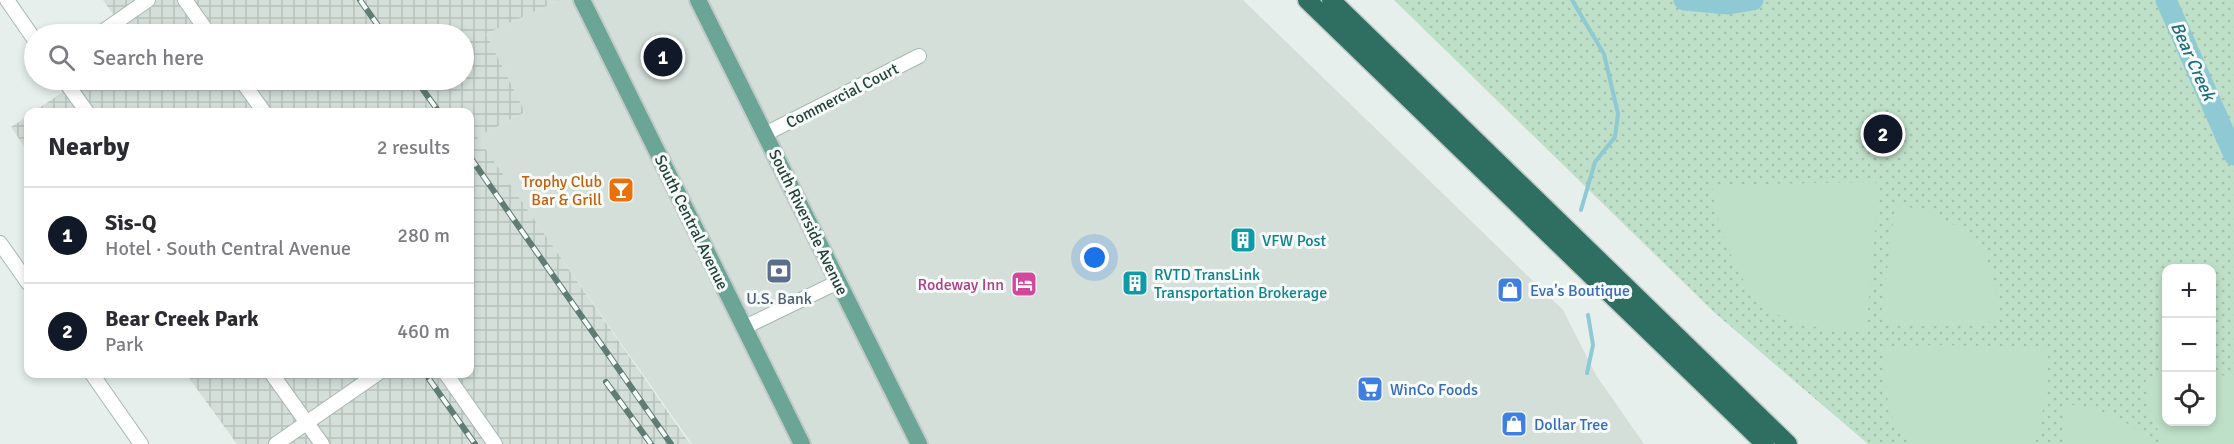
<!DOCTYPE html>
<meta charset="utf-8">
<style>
:root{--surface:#fff;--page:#f7f7f7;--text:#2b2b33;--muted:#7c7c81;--line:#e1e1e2;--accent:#111827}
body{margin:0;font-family:Signika,sans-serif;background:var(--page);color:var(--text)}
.controls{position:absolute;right:18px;bottom:18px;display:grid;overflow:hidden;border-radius:12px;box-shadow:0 3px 9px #0003}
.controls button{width:54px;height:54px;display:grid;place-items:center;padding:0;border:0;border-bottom:2px solid var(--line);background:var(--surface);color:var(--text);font:30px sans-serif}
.you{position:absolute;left:1095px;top:258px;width:21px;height:21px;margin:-15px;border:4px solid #fff;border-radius:50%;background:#1a73e8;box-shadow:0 0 0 9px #1a73e833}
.badge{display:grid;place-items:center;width:39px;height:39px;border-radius:50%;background:var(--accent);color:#fff;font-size:20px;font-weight:700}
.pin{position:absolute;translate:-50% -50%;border:3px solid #fff;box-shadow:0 2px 6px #0006}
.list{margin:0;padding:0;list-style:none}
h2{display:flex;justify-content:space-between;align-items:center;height:78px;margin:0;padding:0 24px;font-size:26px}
h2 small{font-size:20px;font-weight:400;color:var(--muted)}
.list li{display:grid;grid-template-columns:39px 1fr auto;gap:18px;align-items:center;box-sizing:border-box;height:96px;padding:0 24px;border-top:2px solid var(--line)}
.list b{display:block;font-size:22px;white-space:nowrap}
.list p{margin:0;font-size:20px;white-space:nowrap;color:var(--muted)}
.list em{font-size:20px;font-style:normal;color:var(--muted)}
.icon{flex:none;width:33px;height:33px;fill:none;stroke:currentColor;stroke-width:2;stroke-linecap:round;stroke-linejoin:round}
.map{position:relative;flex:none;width:2234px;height:444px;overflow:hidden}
.search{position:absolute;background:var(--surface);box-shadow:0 3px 9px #0003;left:24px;top:24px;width:450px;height:66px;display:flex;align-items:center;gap:15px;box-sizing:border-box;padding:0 21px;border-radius:33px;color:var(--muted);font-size:22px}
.panel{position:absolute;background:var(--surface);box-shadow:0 3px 9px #0003;left:24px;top:108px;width:450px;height:270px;border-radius:12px}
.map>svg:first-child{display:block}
</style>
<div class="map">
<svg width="2234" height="444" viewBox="0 0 2234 444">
<defs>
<pattern id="industrial-grid" width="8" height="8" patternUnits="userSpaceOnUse" patternTransform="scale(1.5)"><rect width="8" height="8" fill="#d4dfda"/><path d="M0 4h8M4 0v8" fill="none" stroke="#b6c1bc"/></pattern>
<pattern id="park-dots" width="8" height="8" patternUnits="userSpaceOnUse" patternTransform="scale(1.5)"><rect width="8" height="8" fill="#bfe0c8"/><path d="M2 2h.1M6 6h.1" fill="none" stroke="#a4c1ad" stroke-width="1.8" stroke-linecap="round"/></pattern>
</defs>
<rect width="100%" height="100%" fill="#e6efeb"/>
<!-- built -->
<path fill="#d4dfda" d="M559 0H1243L1563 310 1596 375 1644 444H692L476 137 525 112 486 34Z"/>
<!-- industrial -->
<g fill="url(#industrial-grid)">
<path d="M103 0H559L486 34 525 112 477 137 690 444H237L186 374H470V112H33L78 82 77 80H464V34H121L125 31Z"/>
<path d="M28 116V152L11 127Z"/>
</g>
<!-- park -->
<path fill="url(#park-dots)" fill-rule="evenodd" d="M1394 0H2234V444H1868L1715 313ZM2166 268H2212V422H2166Z"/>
<!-- garden -->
<g fill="#bfe0c8">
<path d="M1875 182 1879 187 1866 332C1838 330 1811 329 1784 318 1775 314 1758 301 1752 293 1733 268 1714 216 1712 185Z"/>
<path d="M1895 205 1926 210 1958 227 1984 252 1998 296 1999 321 1936 326 1888 324 1882 313Z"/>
<path d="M1935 345 2040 347 2048 352 2046 397 2035 444H1913L1889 413 1882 347Z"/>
<path d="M2234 375V444H2166C2152 422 2146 405 2146 379L2166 378V422H2212V376Z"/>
<path d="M2066 404C2099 409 2128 417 2150 444H2063Z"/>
</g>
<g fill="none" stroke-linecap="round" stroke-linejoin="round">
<!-- stream -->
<g stroke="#8ec9d4" stroke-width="4">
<path d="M1572 0 1604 54 1618 114 1615 137 1595 162 1581 210"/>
<path d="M1587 373 1593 345 1588 315"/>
</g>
<!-- river -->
<g stroke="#8ec9d4" stroke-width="21">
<path d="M1684 0 1728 4 1753 0"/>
<path d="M2166 0 2234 155"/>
</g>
<!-- minor casing -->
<g stroke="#a8b8b2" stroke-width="16">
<g id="minor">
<path d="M7 0 34 39"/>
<path d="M185 0 209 34"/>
<path d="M99 34 148 0"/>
<path d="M64 80 87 112"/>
<path d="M241 80 264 112"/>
<path d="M765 134 919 56"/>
<path d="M0 243 28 283"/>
<path d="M745 327 838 282"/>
<path d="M92 374 141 444"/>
<path d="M272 374 322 444"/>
<path d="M446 374 495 444"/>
<path d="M276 444 377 374"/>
</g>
</g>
<!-- major casing -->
<g stroke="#c2cac8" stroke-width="20">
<g id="major">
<path d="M582 0 802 444"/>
<path d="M698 0 919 444"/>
</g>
</g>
<!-- highway casing -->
<g stroke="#c2cac8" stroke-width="21">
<g id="highway">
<path d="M1307 0 1765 444"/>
<path d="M1331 0 1788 444"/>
</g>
</g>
<!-- minor -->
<use href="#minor" stroke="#fff" stroke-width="14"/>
<!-- major -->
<use href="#major" stroke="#6aa596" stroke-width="16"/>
<!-- highway -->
<use href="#highway" stroke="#2f6f62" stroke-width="18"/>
<!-- rail casing -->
<g stroke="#5f7d75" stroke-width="6">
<g id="rail">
<path d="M360 0 384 34"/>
<path d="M416 80 439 112"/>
<path d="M470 157 671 444"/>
<path d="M429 379 475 444"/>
<path d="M606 382 651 444"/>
</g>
</g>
<!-- rail -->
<use href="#rail" stroke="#f7fbf9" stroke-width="4" stroke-dasharray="11" stroke-linecap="butt"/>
</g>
<!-- icons -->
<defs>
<g id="bar-square" transform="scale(1.35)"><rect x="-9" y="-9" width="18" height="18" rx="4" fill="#e8710a" stroke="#f7fbf9"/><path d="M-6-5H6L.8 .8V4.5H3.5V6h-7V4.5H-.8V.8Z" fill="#fff"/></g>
<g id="building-square" transform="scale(1.35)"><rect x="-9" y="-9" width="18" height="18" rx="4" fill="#0f9aa8" stroke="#f7fbf9"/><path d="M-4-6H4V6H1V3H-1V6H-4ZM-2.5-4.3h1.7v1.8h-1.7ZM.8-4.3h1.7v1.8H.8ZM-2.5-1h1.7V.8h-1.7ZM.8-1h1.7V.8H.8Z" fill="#fff"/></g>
<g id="bank-square" transform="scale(1.35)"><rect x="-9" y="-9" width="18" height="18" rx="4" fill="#5c6f8a" stroke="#f7fbf9"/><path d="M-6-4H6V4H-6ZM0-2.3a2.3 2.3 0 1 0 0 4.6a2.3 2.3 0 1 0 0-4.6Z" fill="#fff"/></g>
<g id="hotel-square" transform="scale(1.35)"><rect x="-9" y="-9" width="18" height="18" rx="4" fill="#d1479c" stroke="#f7fbf9"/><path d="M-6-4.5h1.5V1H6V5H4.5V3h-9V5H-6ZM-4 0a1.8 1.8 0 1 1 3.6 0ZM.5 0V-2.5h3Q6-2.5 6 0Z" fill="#fff"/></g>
<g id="shop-square" transform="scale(1.35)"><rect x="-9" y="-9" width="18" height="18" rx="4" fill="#3f7fe0" stroke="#f7fbf9"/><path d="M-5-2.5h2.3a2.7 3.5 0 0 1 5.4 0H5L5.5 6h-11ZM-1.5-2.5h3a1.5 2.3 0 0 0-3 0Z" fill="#fff"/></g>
<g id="supermarket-square" transform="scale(1.35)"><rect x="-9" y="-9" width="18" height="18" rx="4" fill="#3f7fe0" stroke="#f7fbf9"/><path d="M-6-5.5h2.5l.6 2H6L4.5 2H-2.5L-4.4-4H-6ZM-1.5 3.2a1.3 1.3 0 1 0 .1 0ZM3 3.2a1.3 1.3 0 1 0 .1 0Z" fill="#fff"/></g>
</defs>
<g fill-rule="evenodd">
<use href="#bar-square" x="621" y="190"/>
<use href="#building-square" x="1243" y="240"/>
<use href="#bank-square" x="779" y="271"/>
<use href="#building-square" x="1135" y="283"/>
<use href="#hotel-square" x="1024" y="284"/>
<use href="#shop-square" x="1510" y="290"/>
<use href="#supermarket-square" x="1370" y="389"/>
<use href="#shop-square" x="1514" y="424"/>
</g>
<g text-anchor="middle" stroke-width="6" stroke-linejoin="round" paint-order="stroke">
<!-- street labels -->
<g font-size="16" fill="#24423a" stroke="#f7fbf9">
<text transform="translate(842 95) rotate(-27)" y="6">Commercial Court</text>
<text transform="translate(692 222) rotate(64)" y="6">South Central Avenue</text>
<text transform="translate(809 222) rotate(64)" y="6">South Riverside Avenue</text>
</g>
<!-- food labels -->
<g font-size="16" fill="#c56008" stroke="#f7fbf9" text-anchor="end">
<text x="602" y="187">Trophy Club<tspan x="602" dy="18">Bar &amp; Grill</tspan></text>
</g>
<!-- culture labels -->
<g font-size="16" fill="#0d838f" stroke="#f7fbf9" text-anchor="start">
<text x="1262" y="246">VFW Post</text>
<text x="1154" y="280">RVTD TransLink<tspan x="1154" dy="18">Transportation Brokerage</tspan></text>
</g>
<!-- hotel labels -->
<g font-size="16" fill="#b23c85" stroke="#f7fbf9" text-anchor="end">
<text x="1004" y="290">Rodeway Inn</text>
</g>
<!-- shop labels -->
<g font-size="16" fill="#366cbe" stroke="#f7fbf9" text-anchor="start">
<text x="1530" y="296">Eva's Boutique</text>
<text x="1390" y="395">WinCo Foods</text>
<text x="1534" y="430">Dollar Tree</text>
</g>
<!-- service labels -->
<g font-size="16" fill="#4e5e75" stroke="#f7fbf9">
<text x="779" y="304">U.S. Bank</text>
</g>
<!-- water labels -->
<g font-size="18" font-style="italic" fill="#1c6f80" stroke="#f7fbf9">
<text transform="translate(2193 61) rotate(66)" y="6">Bear Creek</text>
</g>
</g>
</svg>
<div class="controls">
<button>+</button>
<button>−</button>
<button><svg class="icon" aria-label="locate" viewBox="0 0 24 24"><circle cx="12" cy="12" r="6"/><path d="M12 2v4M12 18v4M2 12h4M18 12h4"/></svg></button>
</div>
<div class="you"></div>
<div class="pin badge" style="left:663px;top:57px">1</div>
<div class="pin badge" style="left:1883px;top:134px">2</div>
<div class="search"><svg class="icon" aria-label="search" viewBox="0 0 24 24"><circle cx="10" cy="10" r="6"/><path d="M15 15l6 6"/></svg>Search here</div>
<section class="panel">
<h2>Nearby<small>2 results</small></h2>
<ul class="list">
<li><span class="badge">1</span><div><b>Sis-Q</b><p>Hotel · South Central Avenue</p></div><em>280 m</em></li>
<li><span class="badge">2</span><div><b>Bear Creek Park</b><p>Park</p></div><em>460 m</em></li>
</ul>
</section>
</div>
